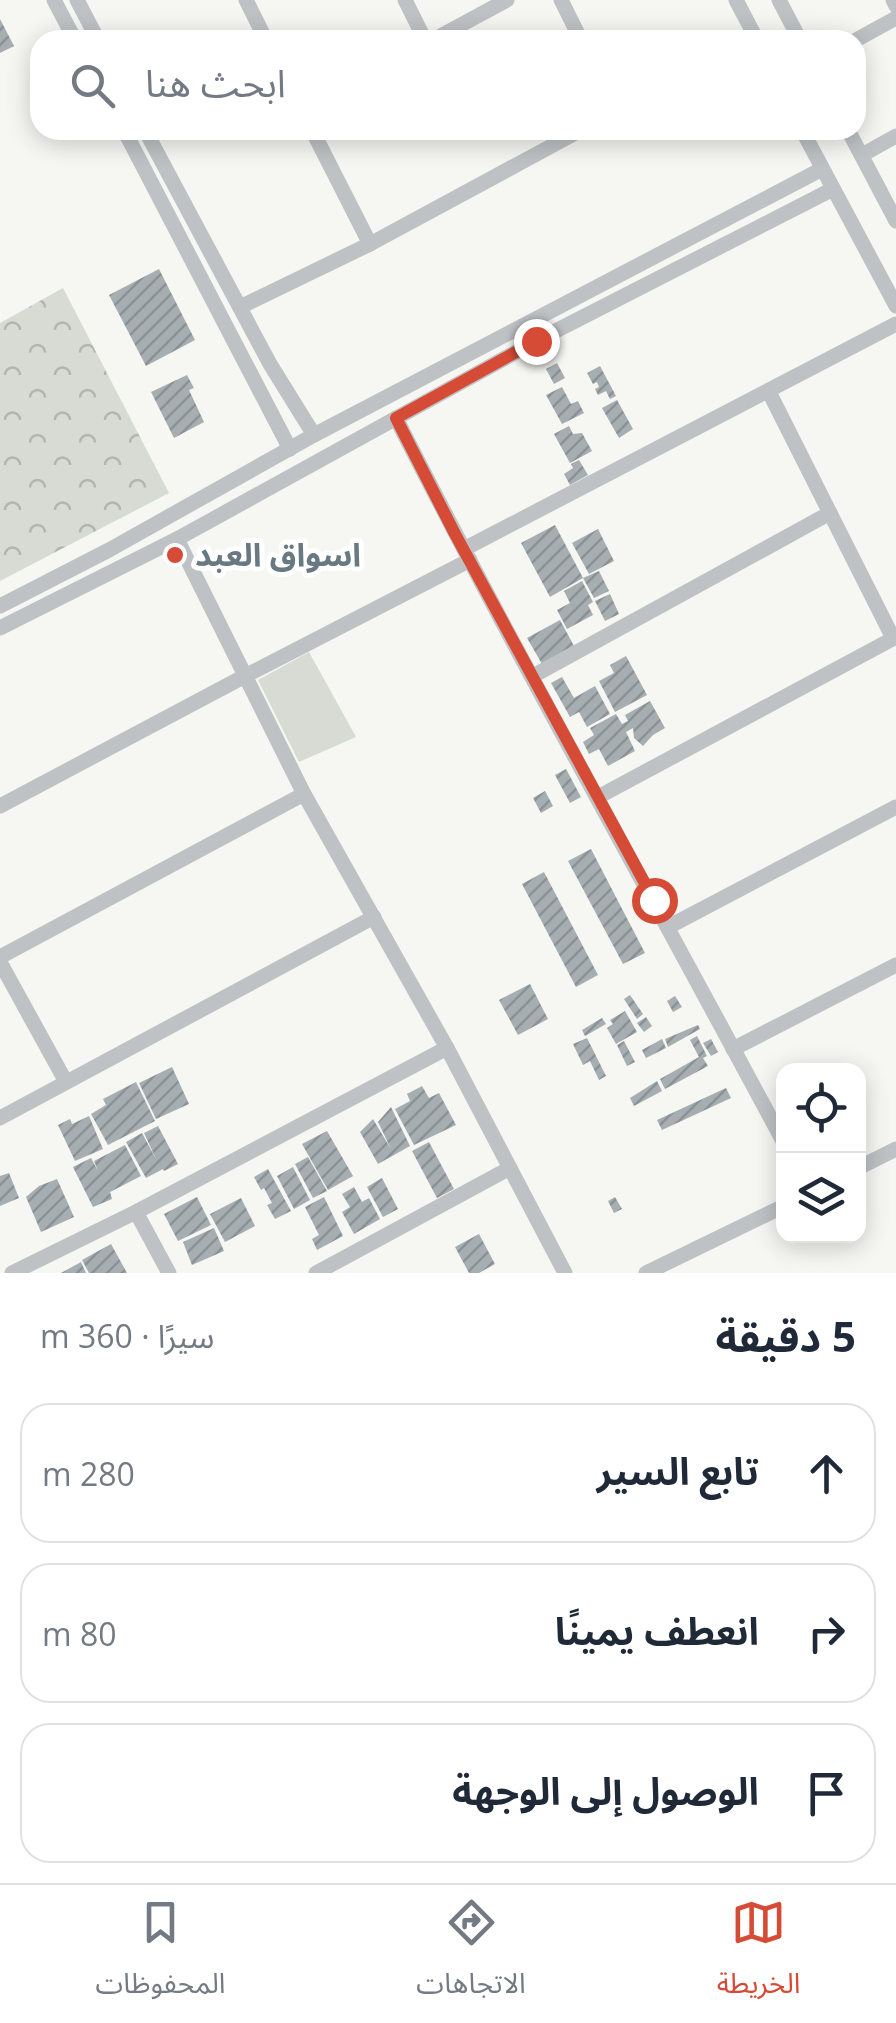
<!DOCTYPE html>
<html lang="ar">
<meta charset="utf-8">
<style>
:root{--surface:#fff;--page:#f6f6f7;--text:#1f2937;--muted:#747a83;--line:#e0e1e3;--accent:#d54b35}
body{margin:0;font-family:"Open Sans","Noto Sans Arabic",sans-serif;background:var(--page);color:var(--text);direction:rtl}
.controls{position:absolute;right:30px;bottom:30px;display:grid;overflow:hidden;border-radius:20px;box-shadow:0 5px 25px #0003}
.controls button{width:90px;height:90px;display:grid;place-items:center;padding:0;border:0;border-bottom:2px solid var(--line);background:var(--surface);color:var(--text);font:50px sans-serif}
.stop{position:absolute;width:30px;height:30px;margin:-22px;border:8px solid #d54b35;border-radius:50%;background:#fff}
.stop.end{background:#d54b35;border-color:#fff;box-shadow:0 2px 10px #0008}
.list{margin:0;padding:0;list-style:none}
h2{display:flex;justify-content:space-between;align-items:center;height:130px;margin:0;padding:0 40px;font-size:42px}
h2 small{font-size:32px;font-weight:400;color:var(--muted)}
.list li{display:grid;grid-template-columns:65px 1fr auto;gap:30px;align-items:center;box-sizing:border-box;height:140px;margin:0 20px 20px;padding:0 20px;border:2px solid var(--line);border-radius:30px}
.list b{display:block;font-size:38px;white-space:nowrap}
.list em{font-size:32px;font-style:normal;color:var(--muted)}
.icon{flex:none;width:55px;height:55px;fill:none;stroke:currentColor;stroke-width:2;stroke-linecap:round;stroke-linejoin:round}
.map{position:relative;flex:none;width:896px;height:1273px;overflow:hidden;direction:ltr}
.search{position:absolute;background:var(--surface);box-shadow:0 5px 25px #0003;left:30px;right:30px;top:30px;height:110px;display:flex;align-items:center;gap:25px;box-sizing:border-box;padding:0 35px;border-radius:30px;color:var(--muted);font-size:38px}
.sheet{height:610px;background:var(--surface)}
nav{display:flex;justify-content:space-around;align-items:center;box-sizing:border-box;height:140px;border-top:2px solid var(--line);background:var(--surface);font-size:28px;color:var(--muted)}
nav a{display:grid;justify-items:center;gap:5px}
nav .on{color:var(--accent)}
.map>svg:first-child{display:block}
</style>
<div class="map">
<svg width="896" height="1273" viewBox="0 0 896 1273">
<defs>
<pattern id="forest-crowns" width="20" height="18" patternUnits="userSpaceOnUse" patternTransform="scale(2.5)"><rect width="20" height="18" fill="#d7dbd3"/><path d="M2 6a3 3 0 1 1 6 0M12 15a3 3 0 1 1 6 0" fill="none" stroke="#b2b6b1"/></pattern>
<pattern id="building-hatch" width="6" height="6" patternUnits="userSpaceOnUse" patternTransform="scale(2.5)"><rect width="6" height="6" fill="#a6aeb2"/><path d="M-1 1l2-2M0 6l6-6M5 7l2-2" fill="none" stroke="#8b9296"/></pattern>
</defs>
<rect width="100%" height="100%" fill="#f6f6f3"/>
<!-- forest -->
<path fill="url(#forest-crowns)" d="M63 288 169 493 0 581V323Z"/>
<!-- garden -->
<path fill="#d7dbd3" d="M309 652 356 737 299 762 258 680Z"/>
<!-- building -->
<g fill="url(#building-hatch)">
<path d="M0 19 14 46 0 53Z"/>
<path d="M159 269 195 340 146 366 109 295Z"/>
<path d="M557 363 565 378 554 384 546 369Z"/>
<path d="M600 366 616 396 610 399 606 391 598 395 595 389 599 387 597 382 593 384 587 373Z"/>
<path d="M187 375 194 388 189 390 204 422 174 438 151 392Z"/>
<path d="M562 387 571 404 578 401 584 413 562 424 546 395Z"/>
<path d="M617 400 633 429 619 438 602 408Z"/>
<path d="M569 426 573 434 582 433 592 451 570 463 554 434Z"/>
<path d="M579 460 588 475 570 485 564 474 573 468 571 464Z"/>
<path d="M555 525 583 578 550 597 521 543Z"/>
<path d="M598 529 614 561 589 574 572 543Z"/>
<path d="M599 571 609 591 594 598 583 578Z"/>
<path d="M582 581 593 602 588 605 593 615 567 629 557 610 570 603 564 591Z"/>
<path d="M610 594 619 614 605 621 595 601Z"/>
<path d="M560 620 574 646 542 664 527 638Z"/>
<path d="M626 656 647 695 615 712 599 681 614 673 610 665Z"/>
<path d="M562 677 574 698 595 686 610 714 587 727 579 712 570 717 551 683Z"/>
<path d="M650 701 665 728 653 735 643 746 634 738 633 728 626 732 635 751 608 766 599 749 589 754 583 742 594 735 590 728 616 714 622 724 628 721 625 715Z"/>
<path d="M566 769 581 797 570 803 555 775Z"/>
<path d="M545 791 553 806 541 813 533 798Z"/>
<path d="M591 849 645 953 623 964 568 861Z"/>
<path d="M544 872 598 975 576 987 522 884Z"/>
<path d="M530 984 548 1019 518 1035 499 1000Z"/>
<path d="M630 995 643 1014 637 1019 624 999Z"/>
<path d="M675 996 682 1007 673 1012 667 1001Z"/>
<path d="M625 1011 637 1032 616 1044 607 1028 613 1024 610 1020Z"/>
<path d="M646 1017 652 1026 644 1032 637 1023Z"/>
<path d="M602 1018 606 1024 585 1036 582 1030Z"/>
<path d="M698 1025 700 1029 668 1047 665 1039Z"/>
<path d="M697 1036 707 1056 703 1058 708 1066 665 1089 660 1079 699 1057 690 1040Z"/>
<path d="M587 1038 606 1076 599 1080 590 1061 583 1065 573 1044Z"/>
<path d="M662 1039 666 1048 646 1058 642 1050Z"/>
<path d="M711 1039 718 1052 711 1056 703 1043Z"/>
<path d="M624 1041 635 1062 627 1066 617 1045Z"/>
<path d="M172 1067 189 1104 156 1119 139 1083Z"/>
<path d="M657 1081 662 1091 634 1106 630 1098Z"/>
<path d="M136 1082 155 1121 108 1145 91 1114 106 1105 103 1099Z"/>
<path d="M422 1086 429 1098 439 1093 456 1125 414 1145 395 1109 410 1101 407 1094Z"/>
<path d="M726 1088 731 1098 662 1130 657 1120Z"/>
<path d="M391 1107 410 1146 378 1164 360 1132 373 1119 391 1149 378 1122Z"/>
<path d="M89 1116 103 1149 75 1161 58 1125 70 1119 72 1124Z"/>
<path d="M158 1126 178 1164 164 1171 163 1169 146 1178 126 1142 142 1133 156 1159 144 1133Z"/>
<path d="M327 1131 353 1176 328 1190 302 1144Z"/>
<path d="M429 1142 454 1189 437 1198 412 1151Z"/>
<path d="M125 1145 141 1176 110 1192 112 1199 93 1207 73 1167 91 1158 98 1171 94 1161Z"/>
<path d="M308 1157 327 1191 313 1198 295 1164Z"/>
<path d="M293 1167 310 1200 294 1209 277 1176Z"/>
<path d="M268 1169 291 1211 275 1219 267 1205 272 1203 264 1188 261 1190 254 1177Z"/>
<path d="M9 1173 19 1198 0 1206V1176Z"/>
<path d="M382 1178 398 1209 383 1217 367 1187Z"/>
<path d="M57 1179 74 1217 41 1232 26 1197 39 1186Z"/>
<path d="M354 1187 362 1202 369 1198 380 1219 354 1234 342 1212 350 1207 342 1194Z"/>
<path d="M197 1197 211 1225 178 1241 164 1214Z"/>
<path d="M324 1197 343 1236 317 1250 312 1239 319 1235 305 1207Z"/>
<path d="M615 1197 622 1209 614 1213 608 1201Z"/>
<path d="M241 1198 255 1226 225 1242 210 1214Z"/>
<path d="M214 1228 224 1251 192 1265 183 1242Z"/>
<path d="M479 1234 495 1264 479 1273H469L455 1247Z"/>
<path d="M111 1244 127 1273H89L82 1260Z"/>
<path d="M81 1262 86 1273H61Z"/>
</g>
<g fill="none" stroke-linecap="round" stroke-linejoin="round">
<!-- minor -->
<g stroke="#bec2c5" stroke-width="15">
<path d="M54 0 75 40"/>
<path d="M77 0 98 40"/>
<path d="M246 0 266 40"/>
<path d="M405 0 425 40"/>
<path d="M561 0 581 40"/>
<path d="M736 0 757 40"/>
<path d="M779 0 800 40"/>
<path d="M893 0 896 6"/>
<path d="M433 40 507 0"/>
<path d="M856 40 896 18"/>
<path d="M124 130 290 449"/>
<path d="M145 130 270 364 314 435"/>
<path d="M312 130 370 244"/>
<path d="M802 130 896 306"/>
<path d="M848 130 896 221"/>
<path d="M862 155 896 136"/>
<path d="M240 307 370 244 581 130"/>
<path d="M769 392 893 638"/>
<path d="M396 418C520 662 655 902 784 1143"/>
<path d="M177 539 304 794 447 1048 565 1273"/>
<path d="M464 549 896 324"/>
<path d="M0 606 109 550 314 435 822 169"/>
<path d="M0 628 177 539 536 341 833 189"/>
<path d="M533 676 830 513"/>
<path d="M598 797 896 637"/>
<path d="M0 806 245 676 470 560"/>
<path d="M668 927 896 807"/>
<path d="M0 957 304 794"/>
<path d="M0 962 66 1082"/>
<path d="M733 1049 896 965"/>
<path d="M0 1118 374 917"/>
<path d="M858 1168 896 1149"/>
<path d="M136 1212 169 1273"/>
<path d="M12 1273 136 1212 447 1048"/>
<path d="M316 1273 510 1168"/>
<path d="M646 1273 784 1206"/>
</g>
</g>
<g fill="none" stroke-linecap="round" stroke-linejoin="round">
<!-- route -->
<path stroke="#d54b35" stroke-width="12" d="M536 341 396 418 455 534 654 900"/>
</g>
<!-- markers -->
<circle fill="#d54b35" stroke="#fff" stroke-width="4" cx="175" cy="555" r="10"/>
<g text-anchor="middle" stroke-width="10" stroke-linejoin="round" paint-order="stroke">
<!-- poi labels -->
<g font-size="32" font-weight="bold" fill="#687982" stroke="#fff" text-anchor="start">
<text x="195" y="566">اسواق العبد</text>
</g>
</g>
</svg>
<div class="controls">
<button><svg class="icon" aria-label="locate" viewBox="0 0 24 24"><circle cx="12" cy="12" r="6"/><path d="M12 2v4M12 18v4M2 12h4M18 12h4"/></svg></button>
<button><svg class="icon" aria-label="layers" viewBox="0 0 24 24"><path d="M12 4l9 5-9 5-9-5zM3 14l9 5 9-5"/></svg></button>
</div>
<div class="stop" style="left:654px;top:900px"></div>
<div class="stop end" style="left:536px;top:341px"></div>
<div class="search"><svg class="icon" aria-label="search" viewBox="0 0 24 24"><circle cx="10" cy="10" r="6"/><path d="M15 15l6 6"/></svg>ابحث هنا</div>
</div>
<section class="sheet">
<h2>5 دقيقة<small>سيرًا · 360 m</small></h2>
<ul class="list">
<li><svg class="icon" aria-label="ahead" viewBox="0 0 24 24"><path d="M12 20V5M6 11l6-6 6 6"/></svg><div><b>تابع السير</b></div><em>280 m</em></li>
<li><svg class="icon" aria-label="right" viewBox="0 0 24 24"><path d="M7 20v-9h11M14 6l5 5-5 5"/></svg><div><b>انعطف يمينًا</b></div><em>80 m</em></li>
<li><svg class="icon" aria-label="arrive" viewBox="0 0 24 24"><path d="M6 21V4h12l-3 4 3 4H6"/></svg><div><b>الوصول إلى الوجهة</b></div></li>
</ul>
</section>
<nav>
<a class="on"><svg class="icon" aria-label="map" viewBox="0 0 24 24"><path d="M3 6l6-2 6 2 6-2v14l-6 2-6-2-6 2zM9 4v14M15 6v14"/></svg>الخريطة</a>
<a><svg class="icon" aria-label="directions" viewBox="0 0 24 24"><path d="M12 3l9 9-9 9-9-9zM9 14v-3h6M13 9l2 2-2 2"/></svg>الاتجاهات</a>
<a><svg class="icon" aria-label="saved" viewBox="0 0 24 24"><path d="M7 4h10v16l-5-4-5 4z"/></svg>المحفوظات</a>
</nav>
